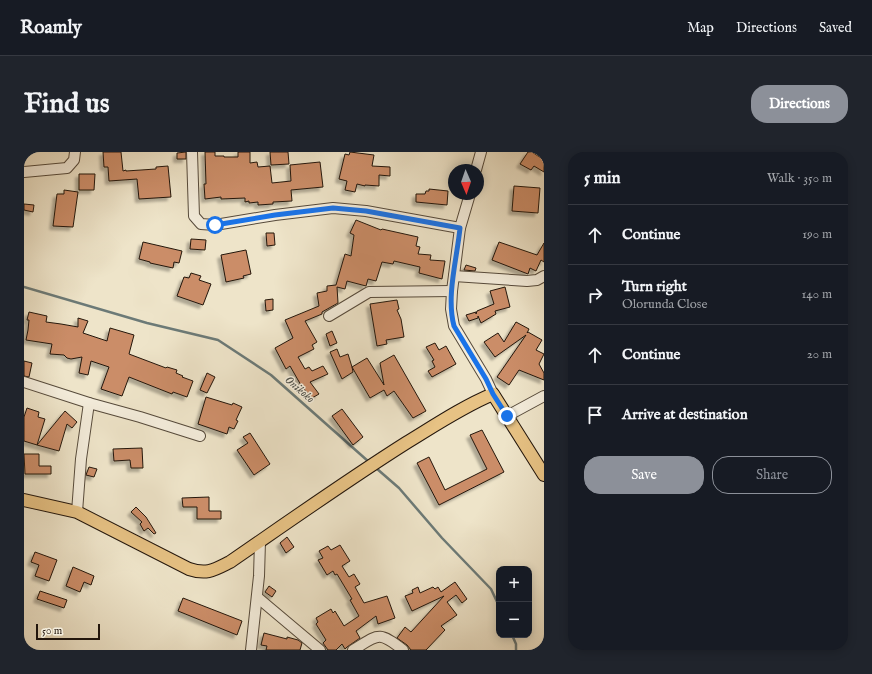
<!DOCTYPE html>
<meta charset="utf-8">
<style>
:root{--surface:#171b24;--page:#20242c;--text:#f1f3f6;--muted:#9ea1a6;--line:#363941;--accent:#8c9099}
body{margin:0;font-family:"IM FELL English",serif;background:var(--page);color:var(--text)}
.controls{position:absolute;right:12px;bottom:12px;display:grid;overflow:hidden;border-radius:8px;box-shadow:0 2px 10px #0003}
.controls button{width:36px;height:36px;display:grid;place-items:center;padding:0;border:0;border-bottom:1px solid var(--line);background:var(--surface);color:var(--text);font:20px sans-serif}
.compass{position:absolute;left:424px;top:12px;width:36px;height:36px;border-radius:50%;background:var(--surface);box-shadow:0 2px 10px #0003;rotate:178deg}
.scale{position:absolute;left:12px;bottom:10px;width:64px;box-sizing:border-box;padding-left:4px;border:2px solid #23160c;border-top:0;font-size:11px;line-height:14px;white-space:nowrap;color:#23160c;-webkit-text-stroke:3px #f4eddc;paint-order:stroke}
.stop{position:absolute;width:12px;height:12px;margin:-9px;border:3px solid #1a73e8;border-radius:50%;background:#fff}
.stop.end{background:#1a73e8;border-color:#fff;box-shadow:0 1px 4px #0008}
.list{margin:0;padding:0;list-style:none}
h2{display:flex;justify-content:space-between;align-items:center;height:52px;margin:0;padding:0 16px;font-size:17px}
h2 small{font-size:13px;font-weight:400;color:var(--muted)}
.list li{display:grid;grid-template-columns:26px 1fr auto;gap:12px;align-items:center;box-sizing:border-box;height:60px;padding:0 16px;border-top:1px solid var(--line)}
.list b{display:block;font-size:15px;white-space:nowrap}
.list p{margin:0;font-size:13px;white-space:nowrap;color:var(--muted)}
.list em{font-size:13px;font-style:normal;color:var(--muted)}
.actions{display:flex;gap:8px;padding:12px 16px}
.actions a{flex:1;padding:9px 0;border:1px solid var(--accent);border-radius:16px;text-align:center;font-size:14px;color:var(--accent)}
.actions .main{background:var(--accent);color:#fff}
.icon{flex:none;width:22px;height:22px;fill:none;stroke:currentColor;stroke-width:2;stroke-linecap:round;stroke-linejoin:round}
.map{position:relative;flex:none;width:520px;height:498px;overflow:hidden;border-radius:16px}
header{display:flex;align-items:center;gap:24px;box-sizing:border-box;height:56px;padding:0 20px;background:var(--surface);border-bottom:1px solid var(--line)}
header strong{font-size:19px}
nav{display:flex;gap:22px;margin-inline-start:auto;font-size:14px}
.intro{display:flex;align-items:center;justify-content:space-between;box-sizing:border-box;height:96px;padding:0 24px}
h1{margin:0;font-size:28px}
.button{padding:10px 18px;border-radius:16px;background:var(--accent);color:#fff;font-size:14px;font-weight:700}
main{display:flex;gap:24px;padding:0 24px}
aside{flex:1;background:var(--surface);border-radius:16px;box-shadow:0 2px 10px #0003}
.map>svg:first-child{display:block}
</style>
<header>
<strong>Roamly</strong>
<nav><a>Map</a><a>Directions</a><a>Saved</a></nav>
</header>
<div class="intro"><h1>Find us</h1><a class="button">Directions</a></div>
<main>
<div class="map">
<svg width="520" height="498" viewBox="0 0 520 498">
<defs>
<filter id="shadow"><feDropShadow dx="-3.5" dy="3.5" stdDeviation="1" flood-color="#0004"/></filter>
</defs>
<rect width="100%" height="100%" fill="#eee4c9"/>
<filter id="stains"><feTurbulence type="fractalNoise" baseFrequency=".005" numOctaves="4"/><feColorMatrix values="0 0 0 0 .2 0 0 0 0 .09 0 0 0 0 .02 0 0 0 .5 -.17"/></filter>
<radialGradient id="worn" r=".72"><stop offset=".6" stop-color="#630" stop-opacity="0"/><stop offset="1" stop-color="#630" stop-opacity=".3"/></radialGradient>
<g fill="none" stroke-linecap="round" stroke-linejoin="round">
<!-- stream -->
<g stroke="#6c7a77" stroke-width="2.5">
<path d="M0 135 123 171 194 188 247 223 345 310"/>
<path d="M352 316 375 336 418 386 467 437 475 454"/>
<path d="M488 483 492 492V498"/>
</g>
</g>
<!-- building -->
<g fill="#cb8d68" stroke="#23160c" filter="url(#shadow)">
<path d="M79 0H97L99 19 102 18V19L132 17V15L144 14 147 45 115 47 113 27 85 29 84 15H80Z"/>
<path d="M162 0V7H153V1Z"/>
<path d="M181 0H191V4H200V5H214V0H226V11L233 10 234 15 246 14 248 31 267 29 266 13 296 10 299 35 267 38 268 49 249 50V52L234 53V50L225 51V49L221 50V46L197 47V45L181 47 180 32H182Z"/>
<path d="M246 0H264L265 12 247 13Z"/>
<path d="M326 0 350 3 348 14 366 15V24L355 23V34L341 33V34L333 32 331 40 321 38 323 29 315 27 321 2 325 3Z"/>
<path d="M504 0H508L520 8V20L510 14 507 18 496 12Z"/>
<path d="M55 22H71L70 38H55Z"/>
<path d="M490 34 516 36 514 61 488 59Z"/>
<path d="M405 37 424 39 423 53 392 50V42H401L402 39H405Z"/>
<path d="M40 38 54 40 49 75 29 74 33 42H40Z"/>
<path d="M0 52 10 53 9 60 0 58Z"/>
<path d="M332 68 357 78 358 77 394 85 392 94 396 95 394 102 407 103 406 108 421 109 418 127 395 121 396 115 370 109 369 112 358 110 352 129 344 127 342 134 323 129 321 137 313 135 314 151 298 160V162L281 169 293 190 288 193 290 197 274 205 281 217 285 215 288 219 299 214 304 222 286 230 295 242 288 246 278 235 266 214 262 217 251 196 269 186 261 168 295 154 293 141 303 139V134L312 133 321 102 327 104 330 83 326 81Z"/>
<path d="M242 81H250L251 93 243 94Z"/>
<path d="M167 87 182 88 181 98 166 97Z"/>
<path d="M119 90 158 99 155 111 150 110 149 116 126 111V110L115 107Z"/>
<path d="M475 90 513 103 520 91V110L517 108 512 119 506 116 504 122 468 108Z"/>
<path d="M222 98 227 122 219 124 220 126 202 130 197 103Z"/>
<path d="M442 113 452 116 451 119 440 118Z"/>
<path d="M167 121 177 124 175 128 187 132 179 153 153 144 160 125 165 126Z"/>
<path d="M481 135 486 155 471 159 472 162 457 171 454 164V166L445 169 442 163 452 160V162L453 159 470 152 466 139Z"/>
<path d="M249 147V158L242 159 241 148Z"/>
<path d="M373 148 375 157 373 158 377 167 380 185 362 188 363 192 353 194 346 152Z"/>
<path d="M5 160 23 164 22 170 37 172 54 175V166L64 169 59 181 83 189 86 176 110 183 105 202 142 216 143 215 153 218 152 221 159 224 158 225 169 229 163 245 149 240 148 242 105 225 98 244 77 237 85 215 67 209 64 223 55 221 58 205 47 207 43 206 40 203 26 202 28 192 2 188 4 178 5 168H3Z"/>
<path d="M492 170 505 177 503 181 504 180 518 188 512 198 520 202 515 212 520 221V228L495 218 485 233 473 225 502 183 471 205 460 190 474 181 480 190Z"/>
<path d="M308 179 313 191 306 194 302 182Z"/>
<path d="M411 191 415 198 422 194 432 212 408 225 404 219 411 215 408 209 410 208 402 195Z"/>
<path d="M313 197 316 205 324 202 328 215 343 206 360 233 356 211 370 203 402 259 389 266 370 239 363 244 360 238 346 246 328 215 329 220 318 227 306 200Z"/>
<path d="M0 209 8 211 5 225 0 224Z"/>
<path d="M183 221 191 225 183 241 176 238Z"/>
<path d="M182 245 208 253 209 251 218 255 212 268 214 269 210 277 205 275 203 282 174 272Z"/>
<path d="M3 256 15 260 14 265 21 267 13 293 0 289V265Z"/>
<path d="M318 257 339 285 329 293 308 264Z"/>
<path d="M41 259 53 270 48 276 43 272 35 299 13 293Z"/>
<path d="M458 278 480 320 415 353 393 311 405 305 421 338 463 317 446 283Z"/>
<path d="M226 281 246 312 230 323 213 298 224 291 219 285Z"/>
<path d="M118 296 119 316H107L106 308 90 309 89 297Z"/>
<path d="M0 302H15V314H27V322H1Z"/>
<path d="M65 315 73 317 70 325 62 323Z"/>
<path d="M185 345V359H197V367H173V355H159L158 346Z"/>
<path d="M112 355 122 365 132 381 130 382 124 376 120 379 116 372 118 370 107 360Z"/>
<path d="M263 385 270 395 262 401 256 391Z"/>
<path d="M316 393 326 409 318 414 325 425 330 422 336 432 331 435 340 451 363 444 371 466 354 472 352 464 332 479 336 486 323 495 321 497 318 492 312 498H304L299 491 302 488 292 472 294 470 292 466 307 457 309 461 311 459 320 474 335 464 326 448 328 447 313 422 311 423 309 419 303 423 294 408 299 406 295 399 304 394 307 398Z"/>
<path d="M11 400 33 408 25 429 11 424 15 413 7 410Z"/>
<path d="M49 415 70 424 67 433 60 430 56 440 42 434Z"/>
<path d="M431 430 443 447 438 451 432 443 423 450 433 463 417 474 421 478 402 498H387L383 493 373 486 381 475 387 480 420 444 388 459 381 444 389 441 388 438 394 435 396 441 409 435 411 437 414 435 417 440Z"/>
<path d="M245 434 252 439 248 445 241 440Z"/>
<path d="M16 439 43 448 40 456 13 447Z"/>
<path d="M159 446 218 469 213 483 154 459Z"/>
<path d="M240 481 263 487V485L274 488 278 491 276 498H242L243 494 237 493Z"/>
</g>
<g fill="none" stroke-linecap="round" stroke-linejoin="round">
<!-- minor casing -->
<g stroke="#564a3b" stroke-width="12">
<g id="minor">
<path d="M168 0 170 64 177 72 191 73 251 63 309 56 342 59 436 76"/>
<path d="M452 18 457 0"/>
<path d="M0 20 43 16 50 8 51 0"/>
<path d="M446 42 436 76 428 139 427 157 430 174 462 227 469 242"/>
<path d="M430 124 503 129 513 128 520 124"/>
<path d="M305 164 345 140 428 139"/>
<path d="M0 230 65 251 116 265 176 284"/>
<path d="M483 264 520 244"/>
<path d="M53 360 57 307 65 251"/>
<path d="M233 445 296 498"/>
<path d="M227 498 235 424 236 389"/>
<path d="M329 498C354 483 354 478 379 498"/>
</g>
</g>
<!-- major casing -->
<g stroke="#23160c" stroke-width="14">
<path id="major" d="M0 348 53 360 165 417C183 423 190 418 206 410 264 370 322 329 382 291 410 274 438 255 469 242L520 323"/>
</g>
<!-- minor -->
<use href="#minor" stroke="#f4eddc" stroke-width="10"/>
<!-- major -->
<use href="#major" stroke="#e7c284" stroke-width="12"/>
</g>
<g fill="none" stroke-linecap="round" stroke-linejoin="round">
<!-- route -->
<path stroke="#1a73e8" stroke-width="5" d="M191 73 251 63 309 56 342 59 436 76C433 107 422 144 430 174L462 227 469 242 483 264"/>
</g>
<g text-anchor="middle" stroke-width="3" stroke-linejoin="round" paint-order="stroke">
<!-- water labels -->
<g font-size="12" font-style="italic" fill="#4d504b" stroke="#f4eddc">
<text transform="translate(276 237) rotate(41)" y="4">Onikoko</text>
</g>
</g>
<rect width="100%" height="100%" filter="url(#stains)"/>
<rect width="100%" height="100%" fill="url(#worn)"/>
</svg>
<div class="controls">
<button>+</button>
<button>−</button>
</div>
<svg class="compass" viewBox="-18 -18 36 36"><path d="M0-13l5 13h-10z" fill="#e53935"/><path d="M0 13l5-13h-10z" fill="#9ea1a6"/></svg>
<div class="scale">50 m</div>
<div class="stop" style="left:191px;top:73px"></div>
<div class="stop end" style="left:483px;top:264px"></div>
</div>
<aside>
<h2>5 min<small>Walk · 350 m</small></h2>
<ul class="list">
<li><svg class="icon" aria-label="ahead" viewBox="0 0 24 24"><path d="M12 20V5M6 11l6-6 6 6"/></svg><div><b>Continue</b></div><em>190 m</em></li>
<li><svg class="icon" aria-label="right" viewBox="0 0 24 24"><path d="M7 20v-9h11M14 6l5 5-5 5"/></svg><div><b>Turn right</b><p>Olorunda Close</p></div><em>140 m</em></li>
<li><svg class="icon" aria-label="ahead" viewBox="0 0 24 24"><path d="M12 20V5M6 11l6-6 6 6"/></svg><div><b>Continue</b></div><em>20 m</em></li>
<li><svg class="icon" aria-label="arrive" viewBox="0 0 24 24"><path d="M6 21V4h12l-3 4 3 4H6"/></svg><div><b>Arrive at destination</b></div></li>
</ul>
<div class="actions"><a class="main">Save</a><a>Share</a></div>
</aside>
</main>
